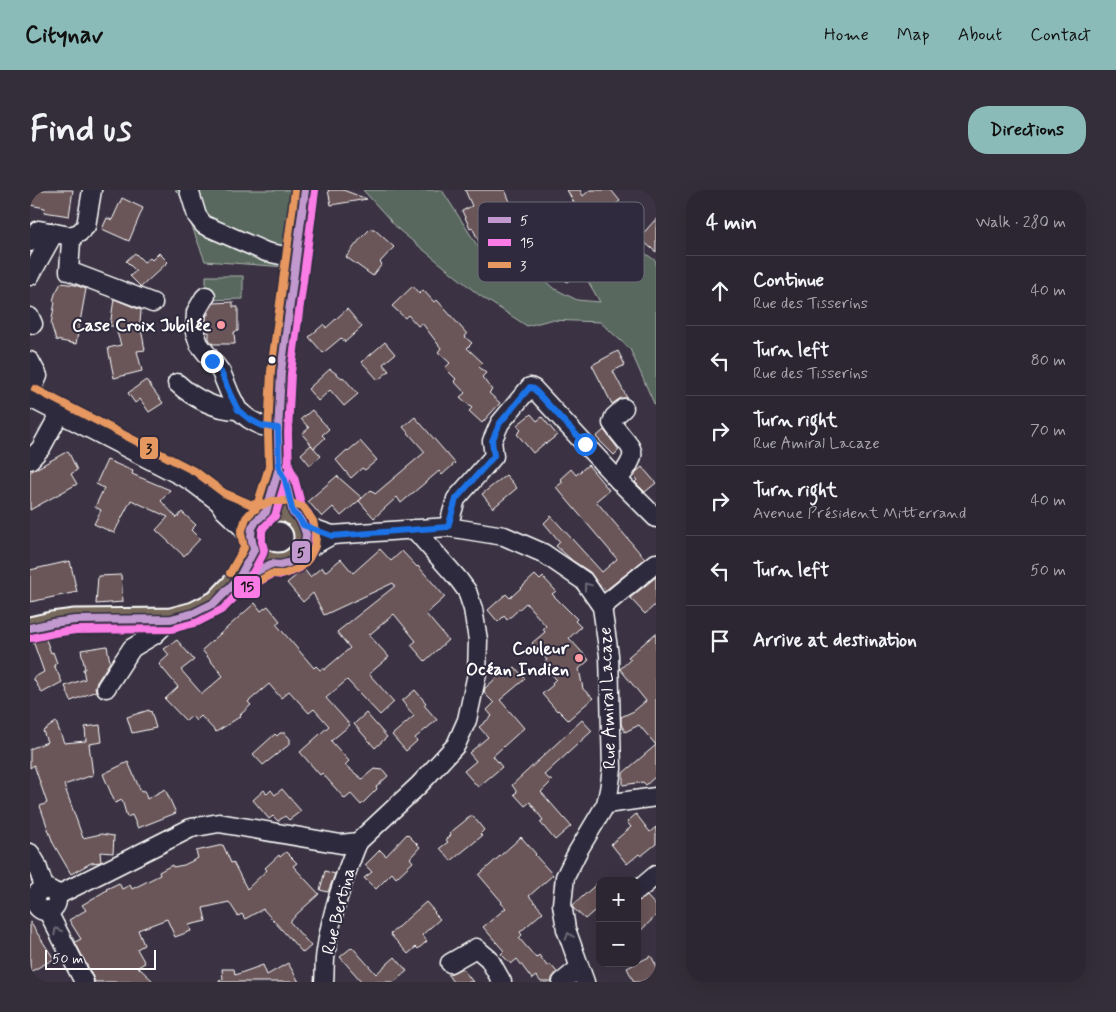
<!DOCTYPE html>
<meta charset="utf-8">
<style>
:root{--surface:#2c2632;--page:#342e3a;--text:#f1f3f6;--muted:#a6a5ac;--line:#48434d;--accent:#8bbbb9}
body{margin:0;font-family:Mynerve,sans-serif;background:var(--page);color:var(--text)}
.controls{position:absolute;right:15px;bottom:15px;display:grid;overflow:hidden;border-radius:10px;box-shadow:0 5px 20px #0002}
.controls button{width:45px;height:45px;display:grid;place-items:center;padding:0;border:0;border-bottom:1px solid var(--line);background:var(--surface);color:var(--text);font:25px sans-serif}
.scale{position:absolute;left:15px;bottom:12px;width:111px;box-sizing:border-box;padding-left:5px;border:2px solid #fff;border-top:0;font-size:14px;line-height:18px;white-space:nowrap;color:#fff;-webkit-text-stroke:4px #2f2a3d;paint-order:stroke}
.stop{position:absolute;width:15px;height:15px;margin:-11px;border:4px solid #1a73e8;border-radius:50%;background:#fff}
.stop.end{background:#1a73e8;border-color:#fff;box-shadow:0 1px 5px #0008}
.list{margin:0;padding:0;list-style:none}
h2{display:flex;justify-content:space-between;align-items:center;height:65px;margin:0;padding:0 20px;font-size:21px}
h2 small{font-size:16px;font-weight:400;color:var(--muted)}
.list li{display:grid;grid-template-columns:32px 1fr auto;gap:15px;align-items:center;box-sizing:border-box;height:70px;padding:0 20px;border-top:1px solid var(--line)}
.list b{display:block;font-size:19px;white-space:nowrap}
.list p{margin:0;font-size:16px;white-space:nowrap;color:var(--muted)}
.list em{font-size:16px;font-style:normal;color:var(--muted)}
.icon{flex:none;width:28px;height:28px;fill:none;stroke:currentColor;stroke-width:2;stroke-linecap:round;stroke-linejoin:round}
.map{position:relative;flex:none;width:626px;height:792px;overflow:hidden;border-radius:20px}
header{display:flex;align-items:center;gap:30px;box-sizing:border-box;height:70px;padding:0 25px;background:var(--accent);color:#111}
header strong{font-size:24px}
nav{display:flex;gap:28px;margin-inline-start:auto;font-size:18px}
.intro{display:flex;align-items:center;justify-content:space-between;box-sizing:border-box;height:120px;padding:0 30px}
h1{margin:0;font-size:35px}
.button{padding:12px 22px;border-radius:20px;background:var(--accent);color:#111;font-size:18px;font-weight:700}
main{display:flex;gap:30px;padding:0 30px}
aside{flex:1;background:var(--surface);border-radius:20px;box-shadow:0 5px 20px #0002}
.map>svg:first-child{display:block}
</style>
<header>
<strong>Citynav</strong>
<nav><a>Home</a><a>Map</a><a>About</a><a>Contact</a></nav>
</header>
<div class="intro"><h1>Find us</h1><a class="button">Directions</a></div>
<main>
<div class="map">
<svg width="626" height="792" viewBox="0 0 626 792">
<rect width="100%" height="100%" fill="#3b3343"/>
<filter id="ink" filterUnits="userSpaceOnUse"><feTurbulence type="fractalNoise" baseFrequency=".02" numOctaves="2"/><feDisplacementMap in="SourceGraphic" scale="10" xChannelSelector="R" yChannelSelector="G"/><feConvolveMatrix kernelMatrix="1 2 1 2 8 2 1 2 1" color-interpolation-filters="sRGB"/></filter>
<g filter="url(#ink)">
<!-- green -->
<g fill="#59685f" stroke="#acb4af">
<path d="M145 0H269L256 77 175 71 150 5Z"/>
<path d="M333 0H412L452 63 472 75 498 76 523 98 547 110 570 112 552 81 595 49 626 71V218L600 159 570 132 520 130 497 136 449 105 369 40Z"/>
<path d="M176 86H213V109L176 110Z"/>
</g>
<!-- building -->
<g fill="#6a5559" stroke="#fff">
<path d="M0 0H43L39 26 14 22 15 18 0 15Z"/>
<path d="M298 0H313L337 9 301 15Z"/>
<path d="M435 0H475L484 21 499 12 526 58 547 84 537 92 529 82 524 86 506 63 499 66 493 56 470 70 463 55 453 60 442 37 440 38 432 21 442 16Z"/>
<path d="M537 0H550L553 6 560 0H581L590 11 570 27 556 35Z"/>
<path d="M92 8 113 18 99 51 72 39 77 28 82 30Z"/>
<path d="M626 29V62L609 48Z"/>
<path d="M340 39H344L364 57 350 72 352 74 343 86 316 67 331 48Z"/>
<path d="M105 63 114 72 120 68 122 70 129 63 138 72 111 97 100 86 106 81 96 71Z"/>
<path d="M31 93 45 95 56 99 46 154 26 150 21 134 25 112 23 111 25 104Z"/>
<path d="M383 96 389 104 393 100 404 112 407 110 437 144 435 147 442 153 437 158 453 173 449 177 456 183 452 187 462 200 459 203 470 213 452 233 439 221 442 218 430 207 435 203 424 191 426 189 415 178 420 173 408 162 411 158 392 133 388 136 378 125 375 128 362 116Z"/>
<path d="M84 109 111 120 110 133 115 160 107 161 112 181 84 188 78 158 91 155 85 136H80Z"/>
<path d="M203 112V117H208V141L204 142 205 154H183L179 149V142H176V125H178V122L184 113Z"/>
<path d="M317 119 332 137 315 152 311 148 293 163 279 147 294 134 296 138Z"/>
<path d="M355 152 365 164 353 174 359 181 348 190 332 172Z"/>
<path d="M588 161 595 175 583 181 597 208H591L582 214 562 175Z"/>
<path d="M300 179 312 188 313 187 328 204 314 216 300 200 288 211 278 199Z"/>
<path d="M116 190 133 213 119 222 110 209 105 213 98 203Z"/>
<path d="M282 220 299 239 292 245 295 248 284 258 272 244 279 238 271 229Z"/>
<path d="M501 224 507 231 512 227 527 245 516 254 515 253 503 263 487 244 491 240 487 235Z"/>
<path d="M385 227 425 273 412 285 409 281 371 313 367 307 344 328 329 311 341 300 345 304 395 262 373 237Z"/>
<path d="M574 240 589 260 584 265 566 247Z"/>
<path d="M330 251 347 270 335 280 332 278 321 288 306 270 317 260 318 261Z"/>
<path d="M281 255 291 266 280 275 271 264Z"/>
<path d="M38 261 47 280 41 284 47 294 0 320V282Z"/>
<path d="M77 270 103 281 102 284 140 300 131 311 147 328 152 322 166 335 161 340 170 349 154 366 126 340 138 327 101 310 84 343 64 334 71 320 65 317 74 298 66 294Z"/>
<path d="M558 275 579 300 566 311 615 369 576 400 569 395 560 382 543 371 526 356 530 352 514 333 521 326 572 382 587 369 526 297 533 292 530 289 541 279 546 285Z"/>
<path d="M612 277 626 293 615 302 605 292 607 290 604 287 607 281Z"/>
<path d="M476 285 487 298 463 318 452 304Z"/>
<path d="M307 286 332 308 311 326 303 317 292 327 278 311Z"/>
<path d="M350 359 361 371 372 361 387 377 388 376 415 407 396 424 418 450 395 471 381 455 386 451 364 424 339 445 359 467 339 484 364 512 350 525 317 490 296 508 320 535 301 551 319 571 315 575 332 589 344 579 353 580 358 586 346 597 347 599 331 615 321 604 315 609 292 583 290 585 270 562 299 536 284 519 279 523 259 501 251 508 239 494 218 512 221 515 210 525 211 526 186 542 171 526 166 531 162 526 156 531 135 509 148 497 129 474 139 465 134 459 147 450 164 470 151 480 172 504 193 486 172 460 225 413 231 421 238 416 250 431 246 434 284 478 286 476 290 480 293 478 294 480 320 458 307 442 365 396 363 393 294 425 283 403 273 412 257 393 274 379 280 387 292 377 295 382 311 369 323 383Z"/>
<path d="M40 371 47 402 0 412V380Z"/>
<path d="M91 385 93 412 66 414 68 386Z"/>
<path d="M505 385 510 390 513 387 526 401 522 404 547 429 545 431 551 437 539 448 559 470 549 479 553 499 563 508 538 530 528 520 527 521 512 504 523 495 522 493 526 489 512 474 517 470 502 453 515 442 513 439 516 436 496 413 477 430 474 426 468 432 458 420 476 404 480 408Z"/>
<path d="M626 387V414L615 424 600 408Z"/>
<path d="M626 443V586L616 595 613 592 593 595V583L626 555 609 535 595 542 591 534V527L604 521 616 511 590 479 601 469 598 467Z"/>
<path d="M15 447 21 463 23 462 27 473 24 475 32 492 12 503 3 488 14 482 3 451Z"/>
<path d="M77 456 80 472 67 492 65 497 66 501 41 511 35 496 55 489 53 479H55L51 460Z"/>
<path d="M485 477 495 489 470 510 494 538 463 566 472 577 448 597 434 581 446 571 439 563 458 547 449 537 462 526 457 520 464 513 454 503 455 498 471 484 473 487Z"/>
<path d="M385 500 396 513 394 515 407 530 385 548 387 551 376 561 362 545 384 526 372 511Z"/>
<path d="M119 520 120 522 121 521 126 538 102 543 97 527Z"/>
<path d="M336 523 357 547 345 558 324 534Z"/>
<path d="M552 530 562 541 514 585 522 591 511 602 541 636 525 650 510 632 513 630 500 612 495 616 484 604 487 602 482 595Z"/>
<path d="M26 532 34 553 56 551 55 537 70 535 72 552 59 554 63 585 34 595 53 648 71 644 84 646 83 663 70 662 71 672 61 673 41 684 23 653 10 616 17 613 4 575 0 578V559L17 552 13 541Z"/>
<path d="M250 543H255L260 549V554L233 575 223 564 245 544 247 546Z"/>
<path d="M98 572 111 602 114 600 117 609 135 599 146 623 108 638 102 625 97 627 92 610 85 613 73 584Z"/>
<path d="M252 599 271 621 259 630 255 626 248 631 243 626 239 629 223 610 234 600 237 604 241 600 245 605Z"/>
<path d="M606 624 620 642 626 637V654L611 666 609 664 597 674 581 654 601 637 597 632Z"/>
<path d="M442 625 454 640 450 644 452 646 421 671 410 658 418 652 416 650 421 645 420 643Z"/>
<path d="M377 644 390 657 380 668 383 672 366 688 362 683 346 699 334 688 342 682 335 675 350 660 356 666Z"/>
<path d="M491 647 506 664 505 665 523 685 499 706 513 722 490 742 492 745 489 748 506 768 509 765 517 776 520 774 527 782 522 788V792H511L506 786 502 789 487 769 481 774 471 764 474 761 453 737 476 718 471 713 472 712 449 685Z"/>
<path d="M193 655 201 673 203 672 217 699 237 680 235 678 249 665 250 667 256 662 267 673 263 676 289 704 267 724 260 732 281 756 273 763 233 719 215 729 212 724 208 726 199 712 173 718 176 731 159 735 161 741 145 747 137 729 108 740 114 755 107 759 115 773 108 777 124 792H65L63 787 45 752 51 749 39 730 56 720 52 715 77 700 76 699 83 696 89 693 92 699 100 695 102 699 130 685 129 682 142 675 143 677 154 675 168 668 166 661Z"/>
<path d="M295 681 305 684 298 702 290 700Z"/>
<path d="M570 691V716L555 729 543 718V715Z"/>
<path d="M617 706 626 716V726L607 744V712Z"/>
<path d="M396 712 405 722 404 723 410 729 392 745 397 751 388 759 386 757 378 764 360 744Z"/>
<path d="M0 732 24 769 0 782Z"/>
<path d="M322 757 346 784 365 767 377 781 364 792H332L310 767Z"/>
<path d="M621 766 626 775V785L611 792H604L597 778Z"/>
<path d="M258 773 269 792H189V790L193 789 192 779H204L205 785 233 775 237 785Z"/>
<path d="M432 778 443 792H423L418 785Z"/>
</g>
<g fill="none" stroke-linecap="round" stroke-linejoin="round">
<!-- minor casing -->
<g stroke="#fff" stroke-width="21">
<g id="minor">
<path d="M159 0 167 26 174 35 236 62 265 68"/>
<path d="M40 46 49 43 56 36 62 0"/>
<path d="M0 52 9 40 40 46 41 51 39 81 123 113"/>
<path d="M0 86 24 43"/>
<path d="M176 106 174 108 166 122 165 142 169 154 191 182 200 204 208 220 219 229 232 236 249 238"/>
<path d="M0 127 3 134"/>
<path d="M0 171 8 186 0 204"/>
<path d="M147 193C163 208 186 220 208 220"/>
<path d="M0 208 161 291 189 312 198 315 217 324 231 325"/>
<path d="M0 270 11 258 30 223"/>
<path d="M588 290C614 257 600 261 582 233L584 227 594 218"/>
<path d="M191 315 194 320 212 337 222 354"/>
<path d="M273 335 302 345 418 337 474 346 513 363 554 391 572 417 579 465 582 579 579 600 576 614 548 661 535 687 532 714 536 739 555 792"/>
<path d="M418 337 426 309 464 266 462 251 470 233 500 197 504 199 588 290 626 328"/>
<path d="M271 362 302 345"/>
<path d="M572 417 626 373"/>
<path d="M76 498 102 458 124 445 141 429"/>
<path d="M576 614 626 607"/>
<path d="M0 663 6 673 15 699"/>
<circle cx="16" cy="710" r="11"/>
<path d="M607 701 626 685"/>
<path d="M26 706 161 638 189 633 311 654 328 652 389 595 426 555 437 530 447 484 448 450 443 419 437 401 429 390 384 339"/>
<path d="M17 720 54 792"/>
<path d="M420 773 446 758 459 769 472 792"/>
<path d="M294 792C295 782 294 771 296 761 301 723 314 687 328 652"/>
<path d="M532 792 549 778"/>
</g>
</g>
<!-- major casing -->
<g stroke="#fff" stroke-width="25">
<g id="major">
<circle cx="248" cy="347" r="27"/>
<path d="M236 322 249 278 248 243 251 182 275 0"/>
<path d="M0 438 22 433 45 430 141 429 164 423 186 412 209 388 212 382 224 360"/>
</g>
</g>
<!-- minor -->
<use href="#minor" stroke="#2f2a3d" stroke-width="18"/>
<!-- major -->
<use href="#major" stroke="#77695c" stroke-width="21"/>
<!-- bus-1 casing -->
<g stroke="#2f2a3d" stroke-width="11">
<g id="bus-1">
<path d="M194 404 209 388 216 387 241 374 250 375 258 373 265 369 271 362 275 354 276 344 273 335 269 328 263 323 255 290 249 278"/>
<path d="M0 438 22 433 45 430 141 429 164 423 186 412 209 388 224 360 221 346 222 338 226 331 236 322 249 278 248 243 251 182 275 0"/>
</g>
</g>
<!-- bus-2 casing -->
<g stroke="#2f2a3d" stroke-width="11">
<g id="bus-2">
<path d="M201 411 214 397 221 396 243 384 252 385 261 382 270 378 279 368 284 358 285 341 282 331 278 323 272 317 264 287 258 274"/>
<path d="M2 448 24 443 46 440 142 439 168 432 193 419 217 394 233 364 234 359 232 352V341L234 337 245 326 259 280 258 243 261 183 285 1"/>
</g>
</g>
<!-- bus-3 casing -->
<g stroke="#2f2a3d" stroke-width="11">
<g id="bus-3">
<path d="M5 199 166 282 194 303 220 314 232 315"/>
<path d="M226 319 239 277 238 243 241 181 265 0"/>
<path d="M200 383 214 358 211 343 216 328 226 317 242 311H256L274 318 283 331 286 346 285 356 279 368 272 376 265 380 254 384H241L224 394 214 398"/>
</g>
</g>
<!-- bus-1 -->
<use href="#bus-1" stroke="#c299ce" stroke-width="8"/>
<!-- bus-2 -->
<use href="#bus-2" stroke="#fa7be5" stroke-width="8"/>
<!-- bus-3 -->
<use href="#bus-3" stroke="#e69861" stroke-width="8"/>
</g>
<!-- one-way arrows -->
<defs><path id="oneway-chevron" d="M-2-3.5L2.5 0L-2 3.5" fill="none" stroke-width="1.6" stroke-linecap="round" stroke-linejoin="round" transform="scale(1.25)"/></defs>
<g stroke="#6d6a77">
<use href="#oneway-chevron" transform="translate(557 396) rotate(-127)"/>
<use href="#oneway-chevron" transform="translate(27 741) rotate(-118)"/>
<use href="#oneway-chevron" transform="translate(539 746) rotate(-108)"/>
</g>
</g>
<g fill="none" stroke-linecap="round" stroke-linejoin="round" filter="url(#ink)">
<!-- route -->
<path stroke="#1a73e8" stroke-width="6" d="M182 171 191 182 200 204 208 220 219 229 232 236 248 238 249 278 255 290 263 323 269 328 273 335 302 346 418 337 426 309 464 266 462 251 470 233 500 197 504 199 555 254"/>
</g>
<!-- markers -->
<g fill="#ff9aa2" stroke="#2f2a3d" stroke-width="2">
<circle cx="191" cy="135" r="5"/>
<circle cx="549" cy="468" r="5"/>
</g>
<circle fill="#fff" stroke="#2f2a3d" stroke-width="2" cx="242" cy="170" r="4.5"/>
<g text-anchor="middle" stroke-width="4" stroke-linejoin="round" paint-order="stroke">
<!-- poi labels -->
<g font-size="18" font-weight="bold" fill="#fff" stroke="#2f2a3d" text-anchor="end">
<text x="181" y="141">Case Croix Jubilée</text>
<text x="539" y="464">Couleur<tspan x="539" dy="21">Océan Indien</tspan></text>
</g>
<!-- street labels -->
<g font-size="18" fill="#fff" stroke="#2f2a3d">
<text transform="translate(577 508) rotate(-92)" y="6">Rue Amiral Lacaze</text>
<text transform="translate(308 721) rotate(-76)" y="6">Rue Bertina</text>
</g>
</g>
<!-- legend -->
<rect x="448" y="12" width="166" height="80" rx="8" fill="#2f2a3d" stroke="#6d6a77" stroke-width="1"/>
<rect x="458" y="27" width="23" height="6" fill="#c299ce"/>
<rect x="458" y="49" width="23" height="7" fill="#fa7be5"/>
<rect x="458" y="72" width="23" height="6" fill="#e69861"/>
<g font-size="14" fill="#fff">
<text x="490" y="35">5</text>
<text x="490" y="57">15</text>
<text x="490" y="80">3</text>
</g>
<g stroke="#2f2a3d" stroke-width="2">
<rect x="109" y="246" width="20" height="24" rx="5" fill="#e69861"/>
<rect x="261" y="350" width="20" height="24" rx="5" fill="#c299ce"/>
<rect x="203" y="385" width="28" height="24" rx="5" fill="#fa7be5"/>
</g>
<g font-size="14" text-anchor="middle" font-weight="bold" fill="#111">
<text x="119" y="263">3</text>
<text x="271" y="367">5</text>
<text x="217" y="401">15</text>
</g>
</svg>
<div class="controls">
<button>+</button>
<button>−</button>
</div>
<div class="scale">50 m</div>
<div class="stop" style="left:555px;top:254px"></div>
<div class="stop end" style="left:182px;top:171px"></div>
</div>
<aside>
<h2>4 min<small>Walk · 280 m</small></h2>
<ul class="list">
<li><svg class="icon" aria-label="ahead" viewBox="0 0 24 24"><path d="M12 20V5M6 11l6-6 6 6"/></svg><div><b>Continue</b><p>Rue des Tisserins</p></div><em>40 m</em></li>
<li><svg class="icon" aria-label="left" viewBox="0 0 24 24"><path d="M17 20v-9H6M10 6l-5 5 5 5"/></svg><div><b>Turn left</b><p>Rue des Tisserins</p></div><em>80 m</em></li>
<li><svg class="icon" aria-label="right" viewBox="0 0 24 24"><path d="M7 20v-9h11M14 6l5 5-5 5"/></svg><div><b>Turn right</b><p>Rue Amiral Lacaze</p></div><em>70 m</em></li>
<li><svg class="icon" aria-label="right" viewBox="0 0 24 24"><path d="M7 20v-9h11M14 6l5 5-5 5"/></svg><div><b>Turn right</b><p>Avenue Président Mitterrand</p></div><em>40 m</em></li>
<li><svg class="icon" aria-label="left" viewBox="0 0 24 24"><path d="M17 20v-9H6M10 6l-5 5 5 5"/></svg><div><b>Turn left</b></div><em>50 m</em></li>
<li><svg class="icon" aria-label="arrive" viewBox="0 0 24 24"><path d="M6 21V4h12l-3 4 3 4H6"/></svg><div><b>Arrive at destination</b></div></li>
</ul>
</aside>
</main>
